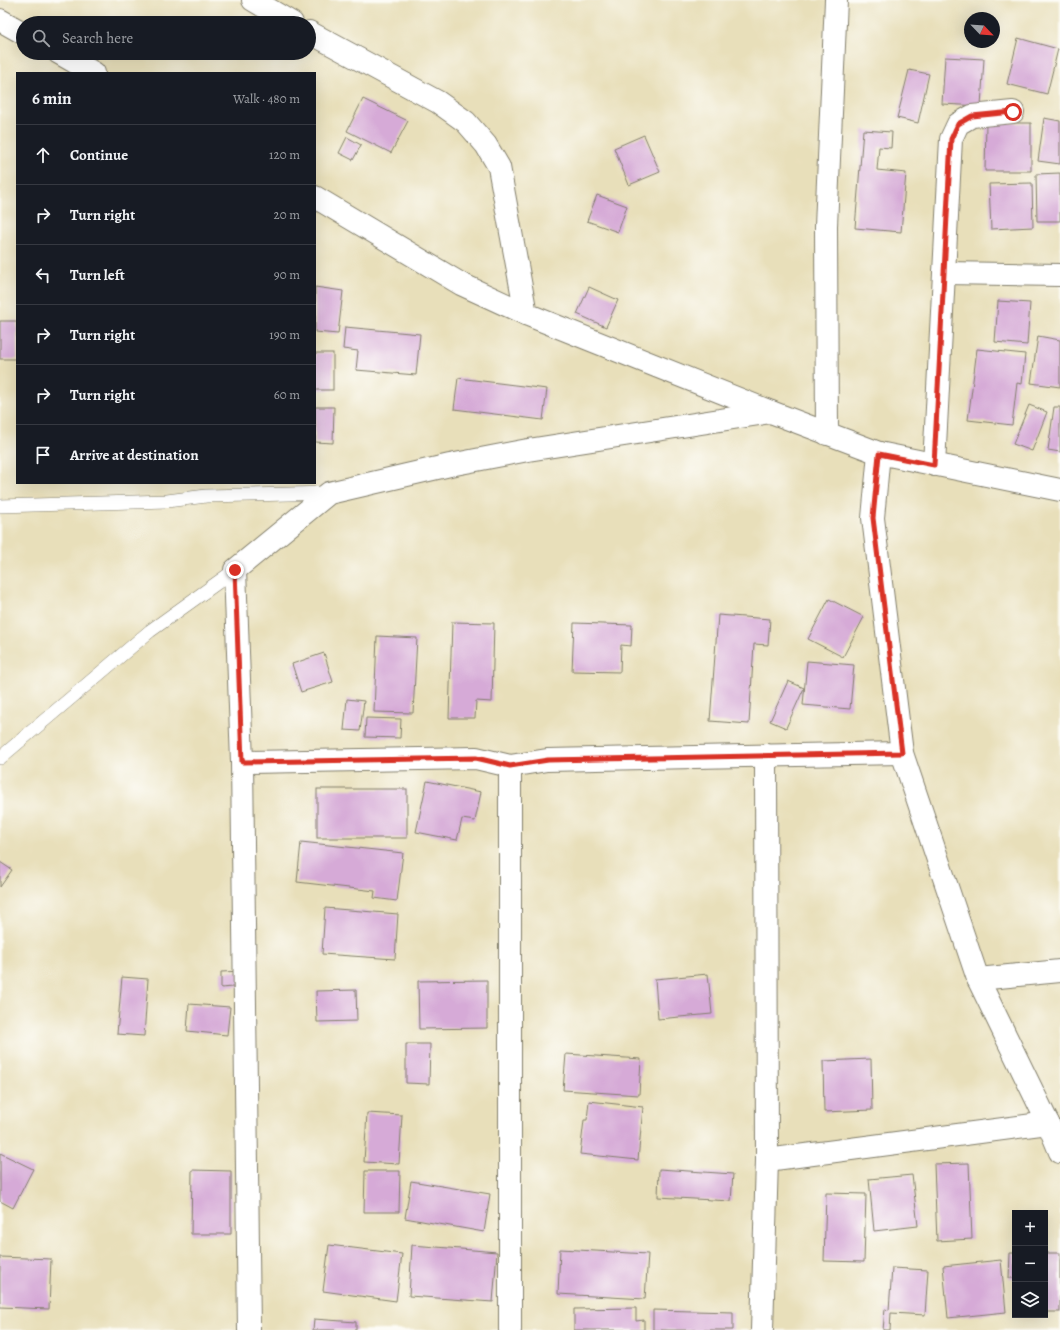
<!DOCTYPE html>
<meta charset="utf-8">
<style>
:root{--surface:#171b24;--page:#20242c;--text:#f1f3f6;--muted:#9ea1a6;--line:#363941}
body{margin:0;font-family:Alegreya,serif;background:var(--page);color:var(--text)}
.controls{position:absolute;right:12px;bottom:12px;display:grid;overflow:hidden;border-radius:0px;box-shadow:0 4px 16px #0002}
.controls button{width:36px;height:36px;display:grid;place-items:center;padding:0;border:0;border-bottom:1px solid var(--line);background:var(--surface);color:var(--text);font:20px sans-serif}
.compass{position:absolute;left:964px;top:12px;width:36px;height:36px;border-radius:50%;background:var(--surface);box-shadow:0 4px 16px #0002;rotate:115deg}
.stop{position:absolute;width:12px;height:12px;margin:-9px;border:3px solid #d93025;border-radius:50%;background:#fff}
.stop.end{background:#d93025;border-color:#fff;box-shadow:0 1px 4px #0008}
.list{margin:0;padding:0;list-style:none}
h2{display:flex;justify-content:space-between;align-items:center;height:52px;margin:0;padding:0 16px;font-size:17px}
h2 small{font-size:13px;font-weight:400;color:var(--muted)}
.list li{display:grid;grid-template-columns:26px 1fr auto;gap:12px;align-items:center;box-sizing:border-box;height:60px;padding:0 16px;border-top:1px solid var(--line)}
.list b{display:block;font-size:15px;white-space:nowrap}
.list em{font-size:13px;font-style:normal;color:var(--muted)}
.icon{flex:none;width:22px;height:22px;fill:none;stroke:currentColor;stroke-width:2;stroke-linecap:round;stroke-linejoin:round}
.map{position:relative;flex:none;width:1060px;height:1330px;overflow:hidden}
.search{position:absolute;background:var(--surface);box-shadow:0 4px 16px #0002;left:16px;top:16px;width:300px;height:44px;display:flex;align-items:center;gap:10px;box-sizing:border-box;padding:0 14px;border-radius:22px;color:var(--muted);font-size:15px}
.panel{position:absolute;background:var(--surface);box-shadow:0 4px 16px #0002;left:16px;top:72px;width:300px;height:412px;border-radius:0px}
.map>svg:first-child{display:block}
</style>
<div class="map">
<svg width="1060" height="1330" viewBox="0 0 1060 1330">
<rect width="100%" height="100%" fill="#fdfcf7"/>
<filter id="ink" filterUnits="userSpaceOnUse"><feTurbulence type="fractalNoise" baseFrequency=".025" numOctaves="2"/><feDisplacementMap in="SourceGraphic" scale="8" xChannelSelector="R" yChannelSelector="G"/><feConvolveMatrix kernelMatrix="1 2 1 2 8 2 1 2 1" color-interpolation-filters="sRGB"/></filter>
<filter id="wash" filterUnits="userSpaceOnUse"><feTurbulence type="fractalNoise" baseFrequency=".012" numOctaves="4" result="noise"/><feDisplacementMap in="SourceGraphic" scale="16" xChannelSelector="R" yChannelSelector="G"/><feGaussianBlur stdDeviation="0.9" result="paint"/><feColorMatrix in="noise" values="0 0 0 0 0 0 0 0 0 0 0 0 0 0 0 0 0 1.4 0 .05"/><feComposite in="paint" operator="in"/></filter>
<g filter="url(#wash)">
<rect width="100%" height="100%" fill="#e8dfba"/>
<g id="blocks">
<!-- building -->
<g fill="#d6aad7">
<path d="M1018 38 1058 49 1047 94 1007 84Z"/>
<path d="M945 57 984 59 981 106 942 104Z"/>
<path d="M909 70 929 74 918 123 897 118Z"/>
<path d="M363 99 408 121 391 153 347 131Z"/>
<path d="M1044 118 1060 121V164L1038 161Z"/>
<path d="M986 123H1031V171H985Z"/>
<path d="M863 130 892 132 891 148 879 147 877 170 906 173 901 232 855 228Z"/>
<path d="M644 135 660 172 629 185 614 148Z"/>
<path d="M347 137 361 145 353 160 339 153Z"/>
<path d="M1060 173V221H1037L1036 174Z"/>
<path d="M1032 183 1033 227 991 229 989 184Z"/>
<path d="M597 195 627 206 618 232 587 221Z"/>
<path d="M315 287 343 291 338 334 315 332Z"/>
<path d="M589 287 618 300 606 327 577 314Z"/>
<path d="M998 301 1030 303 1027 345 995 342Z"/>
<rect x="0" y="321" width="17" height="38"/>
<path d="M345 327 420 334 416 375 356 370 358 351 343 349Z"/>
<path d="M1038 336 1060 340V387L1031 383Z"/>
<path d="M977 349 1025 354 1022 384 1017 383 1012 425 968 420Z"/>
<rect x="315" y="353" width="18" height="37"/>
<path d="M458 378 547 389 543 420 454 409Z"/>
<path d="M1029 405 1047 412 1032 451 1013 444Z"/>
<path d="M315 407H334L333 443 315 442Z"/>
<path d="M1054 407H1060V452L1048 450Z"/>
<path d="M829 599 864 617 843 657 808 639Z"/>
<path d="M718 615 770 619 768 645 754 644 749 724 710 721Z"/>
<path d="M452 622 494 623 492 702 476 701 475 718H449Z"/>
<path d="M574 623 632 625 631 646 621 645 620 672 572 671Z"/>
<path d="M377 636 417 638 413 713 374 712Z"/>
<path d="M324 653 333 682 301 692 292 664Z"/>
<path d="M807 661 854 665 850 709 803 705Z"/>
<path d="M788 681 804 688 786 728 770 721Z"/>
<path d="M347 699 364 701 360 731 344 730Z"/>
<path d="M366 718 401 719 400 738 365 737Z"/>
<path d="M427 781 481 792 475 821 462 819 457 840 416 832Z"/>
<rect x="317" y="789" width="90" height="49"/>
<path d="M301 842 403 853 397 901 374 898 375 891 297 882Z"/>
<path d="M0 862 12 870 0 887Z"/>
<path d="M325 908 398 914 395 959 322 954Z"/>
<path d="M243 971 244 986 221 988V972Z"/>
<path d="M708 974 712 1014 658 1019 655 979Z"/>
<path d="M122 977 148 979 144 1036 117 1034Z"/>
<path d="M487 980V1028L419 1029 418 981Z"/>
<path d="M356 990 357 1021 317 1022 316 991Z"/>
<path d="M189 1004 230 1007 227 1035 187 1031Z"/>
<path d="M406 1044H430L429 1084 406 1083Z"/>
<path d="M566 1054 641 1059 639 1095 563 1090Z"/>
<path d="M871 1059 872 1110 824 1112 823 1061Z"/>
<path d="M589 1101 643 1107 638 1160 580 1154 584 1120H587Z"/>
<path d="M367 1113 402 1115 399 1164 364 1162Z"/>
<path d="M0 1153 33 1169 13 1208 0 1201Z"/>
<path d="M969 1163 972 1239 937 1241 934 1164Z"/>
<path d="M659 1169 733 1174 731 1201 658 1197Z"/>
<path d="M192 1170 231 1171V1234H191Z"/>
<path d="M365 1171H400L399 1212H364Z"/>
<path d="M912 1175 918 1226 874 1231 869 1179Z"/>
<path d="M411 1181 490 1194 484 1232 405 1218Z"/>
<path d="M826 1193 866 1194 864 1262 824 1261Z"/>
<path d="M329 1245 402 1254 396 1301 323 1291Z"/>
<path d="M412 1245 497 1252 493 1302 409 1296Z"/>
<path d="M560 1249 648 1254 645 1299 558 1294Z"/>
<path d="M1010 1253H1015V1278H1009Z"/>
<rect x="1045" y="1253" width="15" height="59"/>
<path d="M0 1257 51 1259 49 1309 0 1307Z"/>
<path d="M1001 1260 1006 1312 948 1318 943 1266Z"/>
<path d="M892 1268 928 1270 925 1315 891 1313 890 1330H883L885 1309 889 1310Z"/>
<path d="M636 1308V1321L644 1320V1330H574V1309Z"/>
<path d="M653 1310 733 1312V1330H653Z"/>
<path d="M314 1319 356 1322V1330H313Z"/>
</g>
</g>
</g>
<g filter="url(#ink)">
<use href="#blocks" fill-opacity="0" stroke="#827e6b" stroke-width="1"/>
<g fill="none" stroke-linecap="round" stroke-linejoin="round">
<!-- lane casing -->
<g stroke="#827e6b" stroke-width="14">
<g id="lane">
<path d="M0 506 167 501 206 496 329 493"/>
<path d="M0 758 150 631 235 570"/>
</g>
</g>
<!-- street casing -->
<g stroke="#827e6b" stroke-width="24">
<g id="street">
<path d="M253 0 292 23"/>
<path d="M0 20 23 33"/>
<path d="M309 32 438 102 466 122 486 145 499 167 526 314"/>
<path d="M59 53 94 73"/>
<path d="M315 197 461 284 526 314 771 412 879 453 1060 490"/>
<path d="M944 273 1060 275"/>
<path d="M827 434 826 226 836 0"/>
<path d="M879 453 873 518 902 753 978 979 1048 1123 1060 1152"/>
<path d="M934 465 951 139 958 124 972 116 1013 112"/>
<path d="M242 762 476 758 510 766 547 760 902 753"/>
<path d="M510 766V1330"/>
<path d="M978 979 1060 971"/>
<path d="M767 1160 1048 1123"/>
<path d="M249 1330 242 762 235 570 329 493 450 465 528 450 771 412"/>
<path d="M762 1330 767 1160 766 755"/>
</g>
</g>
<!-- lane -->
<use href="#lane" stroke="#fff" stroke-width="13"/>
<!-- street -->
<use href="#street" stroke="#fff" stroke-width="22"/>
</g>
</g>
<g fill="none" stroke-linecap="round" stroke-linejoin="round" filter="url(#ink)">
<!-- route -->
<path stroke="#d93025" stroke-width="5" d="M235 570 242 762 476 758 510 766 548 760 902 753 873 518 879 454 934 465 951 139 958 124 972 116 1013 112"/>
</g>
</svg>
<div class="controls">
<button>+</button>
<button>−</button>
<button><svg class="icon" aria-label="layers" viewBox="0 0 24 24"><path d="M12 4l9 5-9 5-9-5zM3 14l9 5 9-5"/></svg></button>
</div>
<svg class="compass" viewBox="-18 -18 36 36"><path d="M0-13l5 13h-10z" fill="#e53935"/><path d="M0 13l5-13h-10z" fill="#9ea1a6"/></svg>
<div class="stop" style="left:1013px;top:112px"></div>
<div class="stop end" style="left:235px;top:570px"></div>
<div class="search"><svg class="icon" aria-label="search" viewBox="0 0 24 24"><circle cx="10" cy="10" r="6"/><path d="M15 15l6 6"/></svg>Search here</div>
<section class="panel">
<h2>6 min<small>Walk · 480 m</small></h2>
<ul class="list">
<li><svg class="icon" aria-label="ahead" viewBox="0 0 24 24"><path d="M12 20V5M6 11l6-6 6 6"/></svg><div><b>Continue</b></div><em>120 m</em></li>
<li><svg class="icon" aria-label="right" viewBox="0 0 24 24"><path d="M7 20v-9h11M14 6l5 5-5 5"/></svg><div><b>Turn right</b></div><em>20 m</em></li>
<li><svg class="icon" aria-label="left" viewBox="0 0 24 24"><path d="M17 20v-9H6M10 6l-5 5 5 5"/></svg><div><b>Turn left</b></div><em>90 m</em></li>
<li><svg class="icon" aria-label="right" viewBox="0 0 24 24"><path d="M7 20v-9h11M14 6l5 5-5 5"/></svg><div><b>Turn right</b></div><em>190 m</em></li>
<li><svg class="icon" aria-label="right" viewBox="0 0 24 24"><path d="M7 20v-9h11M14 6l5 5-5 5"/></svg><div><b>Turn right</b></div><em>60 m</em></li>
<li><svg class="icon" aria-label="arrive" viewBox="0 0 24 24"><path d="M6 21V4h12l-3 4 3 4H6"/></svg><div><b>Arrive at destination</b></div></li>
</ul>
</section>
</div>
